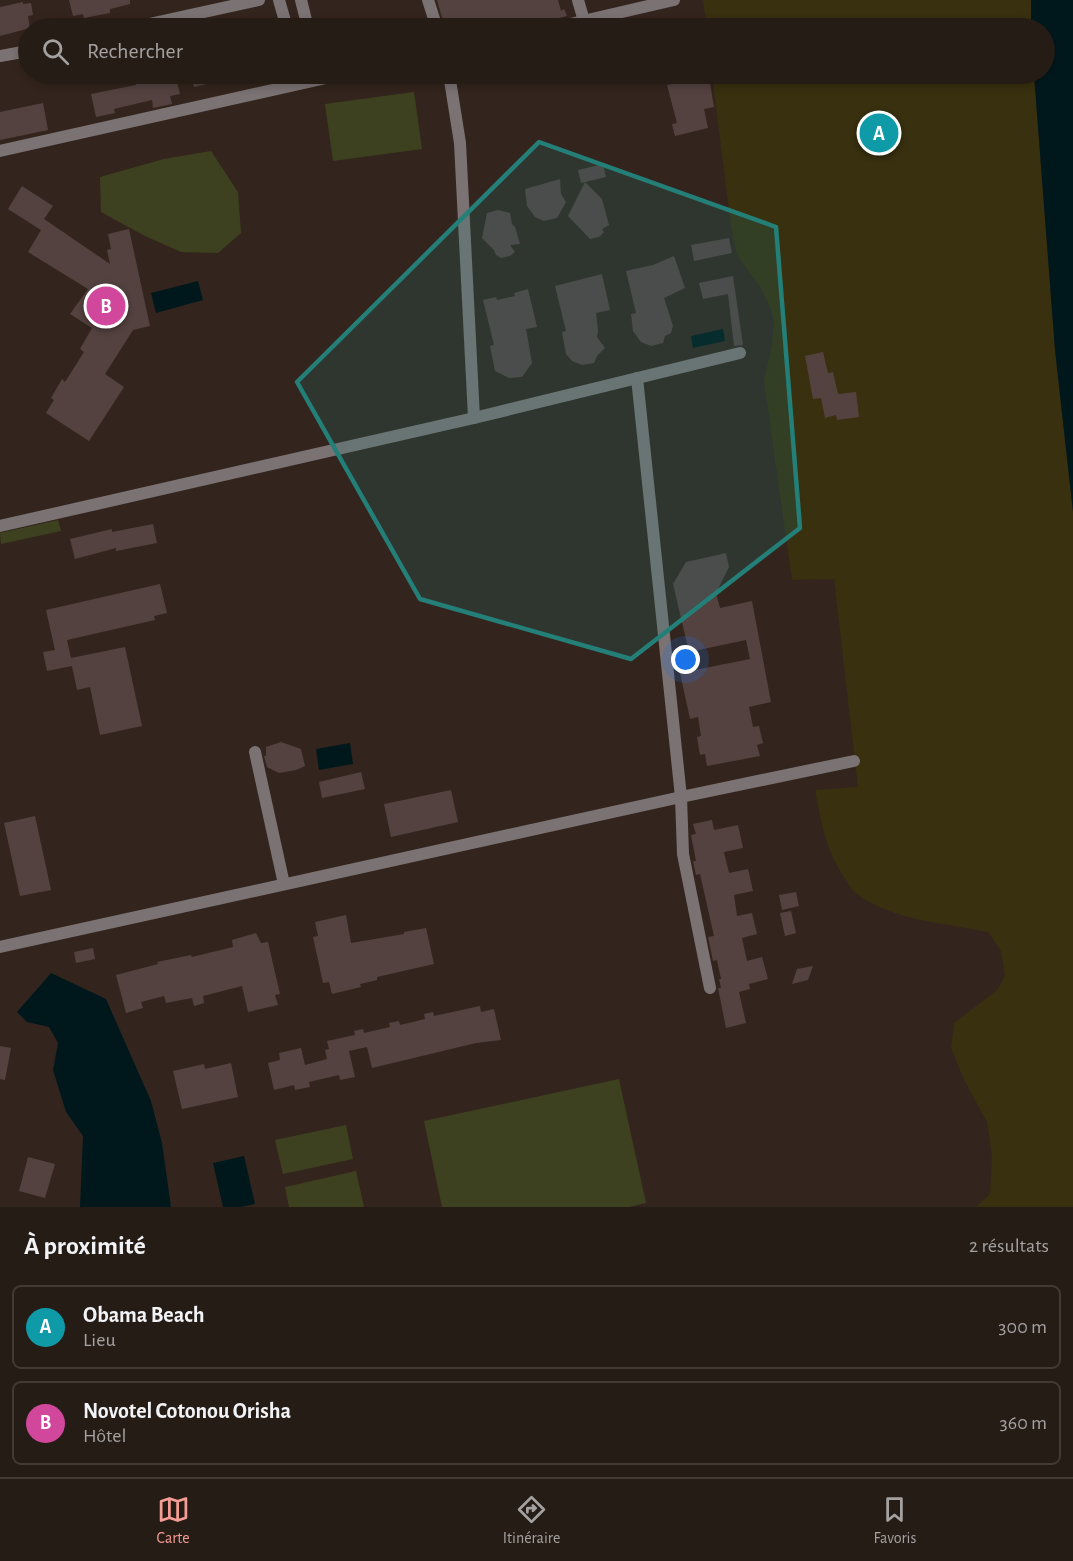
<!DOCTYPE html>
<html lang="fr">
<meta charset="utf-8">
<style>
:root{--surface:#261c16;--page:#2e251f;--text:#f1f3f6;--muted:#a4a1a1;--line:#423a35;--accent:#f59c95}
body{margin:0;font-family:"Alegreya Sans",sans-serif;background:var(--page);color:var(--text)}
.you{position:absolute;left:686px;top:660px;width:21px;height:21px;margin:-15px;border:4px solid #fff;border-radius:50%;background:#1a73e8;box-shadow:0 0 0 9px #1a73e833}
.badge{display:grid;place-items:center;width:39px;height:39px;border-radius:50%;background:var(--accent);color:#fff;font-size:20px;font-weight:700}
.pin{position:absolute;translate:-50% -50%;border:3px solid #fff;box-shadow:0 2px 6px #0006}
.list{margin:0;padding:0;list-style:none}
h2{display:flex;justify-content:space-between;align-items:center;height:78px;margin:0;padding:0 24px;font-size:26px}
h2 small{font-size:20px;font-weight:400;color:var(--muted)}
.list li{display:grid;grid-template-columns:39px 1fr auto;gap:18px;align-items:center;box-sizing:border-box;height:84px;margin:0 12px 12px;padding:0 12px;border:2px solid var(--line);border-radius:9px}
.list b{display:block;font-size:22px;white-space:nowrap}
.list p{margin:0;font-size:20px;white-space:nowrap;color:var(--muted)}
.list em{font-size:20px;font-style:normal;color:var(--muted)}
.icon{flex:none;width:33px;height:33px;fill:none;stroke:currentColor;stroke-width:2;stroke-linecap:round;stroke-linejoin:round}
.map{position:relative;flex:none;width:1073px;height:1207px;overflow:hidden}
.search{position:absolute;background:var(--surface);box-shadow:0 3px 9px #0003;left:18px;right:18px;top:18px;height:66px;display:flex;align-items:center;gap:15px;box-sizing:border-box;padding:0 21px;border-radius:33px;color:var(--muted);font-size:22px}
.sheet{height:270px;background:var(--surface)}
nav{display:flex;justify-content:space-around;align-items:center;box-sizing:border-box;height:84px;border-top:2px solid var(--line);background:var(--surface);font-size:16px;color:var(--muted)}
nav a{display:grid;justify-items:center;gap:3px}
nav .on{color:var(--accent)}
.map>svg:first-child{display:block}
</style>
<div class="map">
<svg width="1073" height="1207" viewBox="0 0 1073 1207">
<rect width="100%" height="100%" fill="#33251d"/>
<!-- green -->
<g fill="#3e411f">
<path d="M414 92 422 149 333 161 325 104Z"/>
<path d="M211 151 238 192 241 233 218 253 181 252 145 236 101 212 100 177 164 159Z"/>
<path d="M58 520 61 531 1 544 0 533Z"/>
<path d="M619 1079 646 1203 629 1207H442L424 1121Z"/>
<path d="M346 1125 353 1159 283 1174 275 1140Z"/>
<path d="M356 1171 364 1207H289L285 1187Z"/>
</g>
<!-- sand -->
<g fill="#38300f">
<path d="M703 0H1031V28H707Z"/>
<path d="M712 74H1034L1055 350 1073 512V1207H976L990 1194 992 1157 987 1122 964 1080 951 1048 954 1023 997 990 1005 976 1001 951 988 932C944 923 894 921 857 894 852 891 849 885 846 880 826 852 821 822 815 790L858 787 834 579 792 580 764 380 772 346 774 321 770 307 761 288 737 255 731 226Z"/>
</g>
<!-- water -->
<g fill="#00181c">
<path d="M1031 0H1073V512L1055 350 1034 74H1044V28H1031Z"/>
<path d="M198 281 203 300 156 313 151 293Z"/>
<path d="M723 329 725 341 693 348 691 336Z"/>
<path d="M350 743 353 764 319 770 316 749Z"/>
<path d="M51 973 106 999 151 1101 162 1143 171 1207H80L83 1136 66 1112 53 1070 58 1043 49 1027 27 1022 17 1012Z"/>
<path d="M244 1156 255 1204 241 1207H223L213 1163Z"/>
</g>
<!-- building -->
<g fill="#544240">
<path d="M69 0H130V4L110 9V13L84 18 83 14 73 16Z"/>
<path d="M437 0H558L561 11 564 9 567 16 551 20 546 24 525 28 524 25 508 24 490 28H445Z"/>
<path d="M23 2V4L31 3 33 15 28 16 30 28 0 36V7Z"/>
<path d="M142 74H171L173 83 177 82 180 94 170 96 172 104 153 108 152 100 114 109 115 113 96 117 91 94 136 85 134 75Z"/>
<path d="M191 74H234V78L194 87Z"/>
<path d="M648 74H681V79L650 84Z"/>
<path d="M709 77 714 107 704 109 708 128 675 136 672 124 677 123 667 85Z"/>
<path d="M43 103 48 130 0 140V112Z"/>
<path d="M603 164 606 177 585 182 602 199 609 225 602 229 604 232 599 237 590 239 568 216 585 182 581 183 578 170Z"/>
<path d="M560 179 561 194 566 202 557 218 544 221 535 217 527 206 525 189Z"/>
<path d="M22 186 53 206 44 219 110 264 107 250 111 249 108 234 129 229 150 326 133 330 105 374 124 387 89 441 46 413 54 400 51 398 62 379 65 382 84 352 80 349 92 328 70 314 88 289 28 252 41 230 8 209Z"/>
<path d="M498 210 510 213 512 224 515 227 520 244 510 245 515 252 510 256 501 258 496 255 494 250 482 238 487 213Z"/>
<path d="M729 238 732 253 694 261 691 245Z"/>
<path d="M674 256 685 288 664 298 673 326 671 333 665 336 663 343 651 346 641 342 633 331 631 314 636 313 626 271 653 265Z"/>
<path d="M602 274 610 310 596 313 598 331 597 337 605 348 597 356 594 363 582 365 572 361 566 354 562 332 566 331 555 286Z"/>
<path d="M733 276 743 345 734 346 728 294 703 299 699 283Z"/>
<path d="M528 289 537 327 526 329 532 363 522 377 509 378 495 371 490 346 494 345 483 300 496 297 497 300 515 296 514 293Z"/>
<path d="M823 352 828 373 833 372 838 394 856 392 859 417 837 420 836 415 825 418 821 398 813 399 805 356Z"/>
<path d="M153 524 157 543 116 551V548L75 559 70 539 112 529V532Z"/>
<path d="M726 553 729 567 716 593 720 608 752 601 771 702 749 707 753 727 759 726 763 743 757 745 760 756 707 766 705 754 700 755 697 737 701 736 698 717 690 719 680 673 750 659 746 640 689 652 673 584 686 562Z"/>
<path d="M160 584 167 613 154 616 155 620 67 640 71 658 125 647 142 726 100 735 90 687 77 690 72 666 47 671 43 652 55 650 46 610Z"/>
<path d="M281 742 301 749 305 766 296 770 279 773 267 767 264 756H266V747Z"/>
<path d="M361 772 365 789 322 798 319 782Z"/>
<path d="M451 790 458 822 391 837 384 804Z"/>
<path d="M35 816 51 890 20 896 4 823Z"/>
<path d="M712 820 714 830 738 825 743 848 724 852 729 873 748 869 753 891 734 895 737 916 752 913 757 934 742 938 747 961 762 957 768 979 749 984 750 989 739 992 746 1023 726 1028 718 988H721L719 979H721L717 960 713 961 708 937 714 936 700 874 696 875 693 861H696L691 835 696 834 693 824Z"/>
<path d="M796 892 799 906 782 910 779 895Z"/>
<path d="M791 911 796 933 785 936 780 913Z"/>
<path d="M346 915 351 943 404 934V932L426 928 434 964 377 977V980L360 984 361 987 332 994 329 982 323 983 313 937 318 936 315 922Z"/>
<path d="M256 933 261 943 268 942 280 994 275 995 278 1005 248 1012 242 986 203 996 204 1003 194 1006 192 998 166 1003 164 996 141 1002 143 1008 126 1013 116 975 158 964 157 962 191 955 192 957 233 947 232 940Z"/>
<path d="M93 948 95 959 76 963 74 952Z"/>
<path d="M813 966 808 980 792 984 797 969Z"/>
<path d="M480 1006 481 1012 494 1009 501 1040 476 1043 372 1068 367 1047 349 1051 355 1077 340 1080 339 1075 309 1082 310 1087 295 1090 294 1085 274 1090 268 1063 280 1060 279 1053 301 1048 305 1065 327 1059 325 1050 329 1049 327 1041 355 1035 354 1031 363 1029 364 1033 390 1027 389 1023 399 1021 400 1025 425 1019 424 1014 433 1012 434 1016Z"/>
<path d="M0 1046 11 1048 5 1080 0 1079Z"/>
<path d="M231 1063 238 1097 182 1109 173 1071 204 1064 205 1069Z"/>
<path d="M28 1157 55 1164 45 1198 19 1191Z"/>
</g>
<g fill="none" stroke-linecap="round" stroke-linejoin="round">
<!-- street -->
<g stroke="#7b7273" stroke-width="12">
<path d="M279 0 287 28"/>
<path d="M301 0 308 28"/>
<path d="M428 0 437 28"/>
<path d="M578 0 584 21"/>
<path d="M131 28 259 0"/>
<path d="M553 28 674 0"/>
<path d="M0 56 28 51"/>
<path d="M449 74 460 143 474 418"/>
<path d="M0 151 344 74"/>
<path d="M637 378 681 797 683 854 710 988"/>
<path d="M0 526 474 418 740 353"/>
<path d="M255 752 284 884"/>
<path d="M0 947 681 797 854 761"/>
</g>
</g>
<!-- marked area -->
<path fill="#237f77" fill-opacity="0.2" stroke="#237f77" stroke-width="4.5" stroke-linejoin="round" d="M539 142 776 227 800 528 631 659 420 599 297 382Z"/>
</svg>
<div class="you"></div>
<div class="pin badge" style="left:879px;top:133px;background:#0f9aa8">A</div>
<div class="pin badge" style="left:106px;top:306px;background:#d1479c">B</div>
<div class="search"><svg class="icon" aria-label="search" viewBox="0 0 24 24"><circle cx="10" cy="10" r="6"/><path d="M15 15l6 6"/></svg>Rechercher</div>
</div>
<section class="sheet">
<h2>À proximité<small>2 résultats</small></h2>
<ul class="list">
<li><span class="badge" style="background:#0f9aa8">A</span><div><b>Obama Beach</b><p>Lieu</p></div><em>300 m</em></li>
<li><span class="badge" style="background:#d1479c">B</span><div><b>Novotel Cotonou Orisha</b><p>Hôtel</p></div><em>360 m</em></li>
</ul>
</section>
<nav>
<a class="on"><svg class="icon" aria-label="map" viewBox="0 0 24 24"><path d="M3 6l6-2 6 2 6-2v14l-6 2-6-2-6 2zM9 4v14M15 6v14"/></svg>Carte</a>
<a><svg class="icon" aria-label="directions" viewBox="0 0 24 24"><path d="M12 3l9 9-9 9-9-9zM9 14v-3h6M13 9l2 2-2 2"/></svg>Itinéraire</a>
<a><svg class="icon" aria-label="saved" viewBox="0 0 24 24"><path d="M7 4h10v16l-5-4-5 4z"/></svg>Favoris</a>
</nav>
